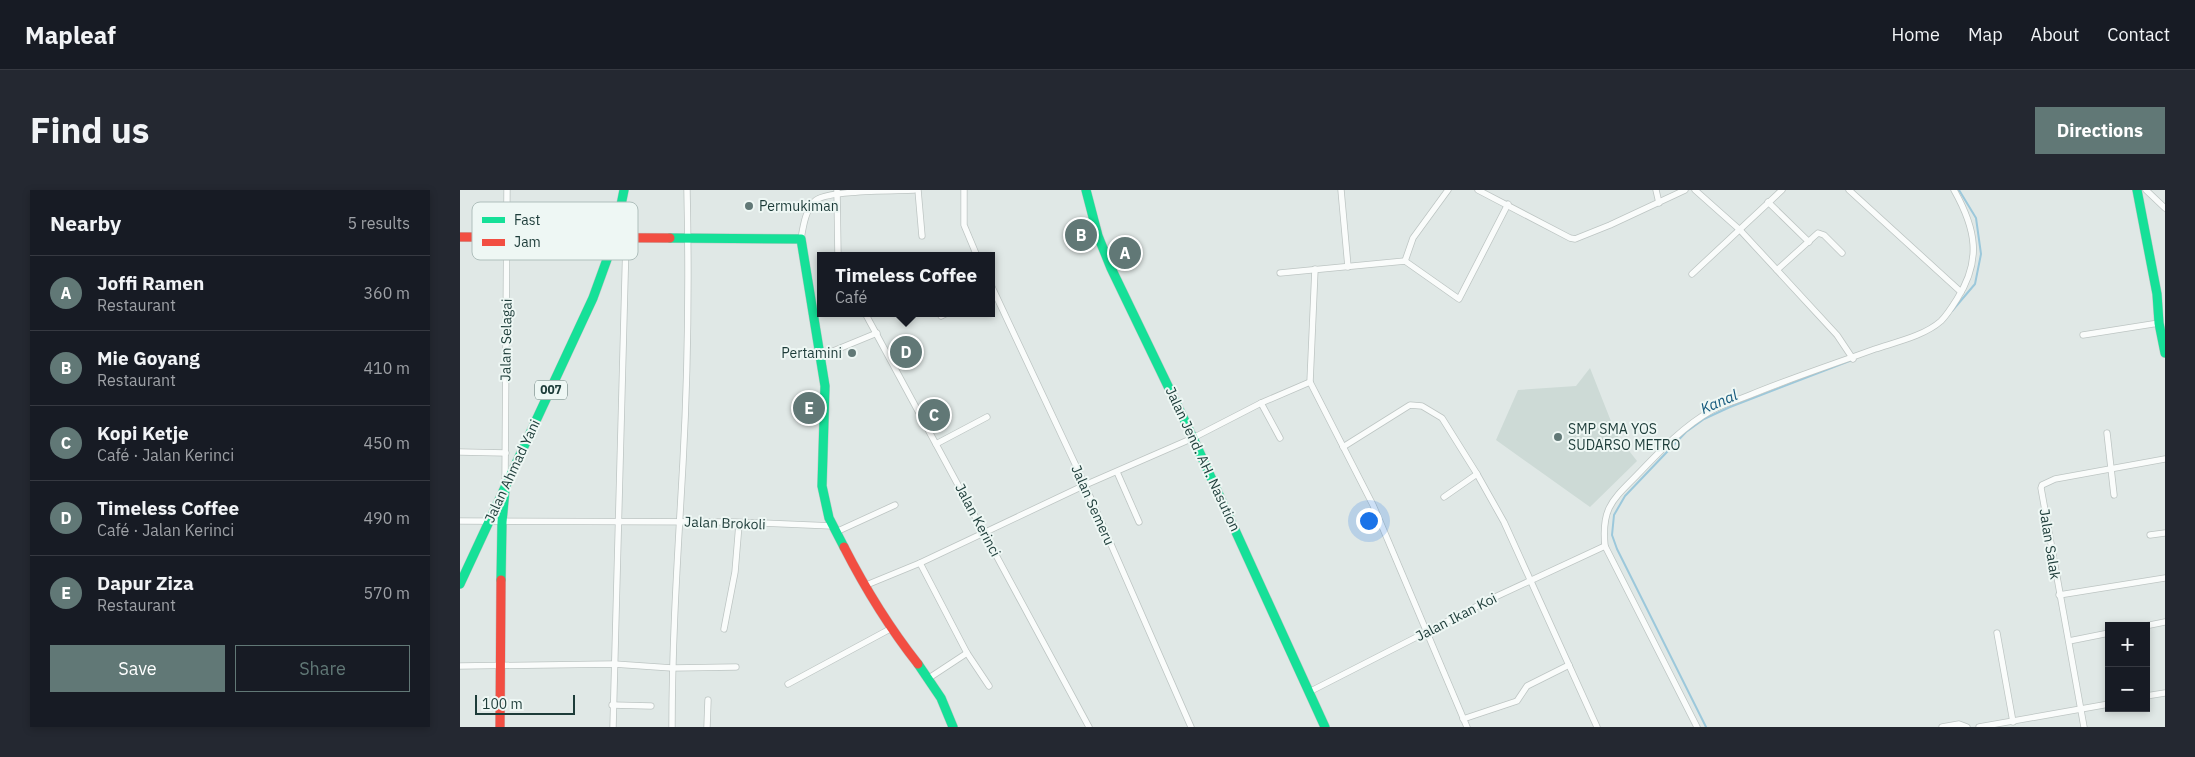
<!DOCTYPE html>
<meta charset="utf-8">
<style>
:root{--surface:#171b24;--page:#242831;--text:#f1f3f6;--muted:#9ea1a6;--line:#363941;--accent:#617876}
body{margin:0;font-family:"IBM Plex Sans",sans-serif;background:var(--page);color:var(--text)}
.controls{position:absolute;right:15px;bottom:15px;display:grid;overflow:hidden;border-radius:0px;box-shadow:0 2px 8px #0003}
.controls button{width:45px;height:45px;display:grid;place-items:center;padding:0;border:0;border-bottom:1px solid var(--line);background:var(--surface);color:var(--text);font:25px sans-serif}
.scale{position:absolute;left:15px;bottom:12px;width:100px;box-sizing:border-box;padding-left:5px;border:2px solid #1d3c39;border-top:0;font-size:14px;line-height:18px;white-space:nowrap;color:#1d3c39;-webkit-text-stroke:4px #eef7f4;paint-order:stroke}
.you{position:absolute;left:908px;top:330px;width:18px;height:18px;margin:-12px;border:4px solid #fff;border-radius:50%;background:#1a73e8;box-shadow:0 0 0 8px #1a73e833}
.badge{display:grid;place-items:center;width:32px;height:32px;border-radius:50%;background:var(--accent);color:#fff;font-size:16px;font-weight:700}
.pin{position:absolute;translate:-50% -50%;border:2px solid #fff;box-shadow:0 1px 5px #0006}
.popup{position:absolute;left:357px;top:62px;width:178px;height:65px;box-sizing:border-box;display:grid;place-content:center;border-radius:0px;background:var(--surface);filter:drop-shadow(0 1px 4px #0005);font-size:16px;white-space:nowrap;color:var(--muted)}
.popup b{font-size:19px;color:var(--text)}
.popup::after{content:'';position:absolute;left:50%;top:100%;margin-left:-10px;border:10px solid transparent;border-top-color:var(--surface)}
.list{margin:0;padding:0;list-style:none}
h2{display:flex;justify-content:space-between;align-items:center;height:65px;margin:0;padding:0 20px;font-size:21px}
h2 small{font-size:16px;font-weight:400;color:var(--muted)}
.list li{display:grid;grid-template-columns:32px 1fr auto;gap:15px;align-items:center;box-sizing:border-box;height:75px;padding:0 20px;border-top:1px solid var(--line)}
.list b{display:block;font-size:19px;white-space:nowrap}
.list p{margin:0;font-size:16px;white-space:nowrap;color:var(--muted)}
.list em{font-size:16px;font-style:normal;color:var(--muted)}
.actions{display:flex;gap:10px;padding:15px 20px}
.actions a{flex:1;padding:11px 0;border:1px solid var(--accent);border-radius:0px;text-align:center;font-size:18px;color:var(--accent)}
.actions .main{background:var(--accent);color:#fff}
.map{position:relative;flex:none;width:1705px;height:537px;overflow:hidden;border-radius:0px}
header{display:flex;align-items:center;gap:30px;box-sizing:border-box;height:70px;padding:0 25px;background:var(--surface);border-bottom:1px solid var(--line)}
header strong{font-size:24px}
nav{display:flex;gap:28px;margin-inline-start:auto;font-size:18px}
.intro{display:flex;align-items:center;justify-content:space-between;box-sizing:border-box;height:120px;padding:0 30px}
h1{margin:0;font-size:35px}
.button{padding:12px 22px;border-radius:0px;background:var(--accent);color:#fff;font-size:18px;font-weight:700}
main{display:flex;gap:30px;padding:0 30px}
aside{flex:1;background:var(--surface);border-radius:0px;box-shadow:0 2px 8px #0003}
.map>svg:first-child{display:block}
</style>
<header>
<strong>Mapleaf</strong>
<nav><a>Home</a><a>Map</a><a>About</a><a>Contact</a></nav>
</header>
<div class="intro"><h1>Find us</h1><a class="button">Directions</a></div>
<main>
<aside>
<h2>Nearby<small>5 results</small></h2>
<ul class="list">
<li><span class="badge">A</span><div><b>Joffi Ramen</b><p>Restaurant</p></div><em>360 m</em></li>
<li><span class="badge">B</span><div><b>Mie Goyang</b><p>Restaurant</p></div><em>410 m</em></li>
<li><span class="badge">C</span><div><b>Kopi Ketje</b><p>Café · Jalan Kerinci</p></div><em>450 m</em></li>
<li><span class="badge">D</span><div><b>Timeless Coffee</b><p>Café · Jalan Kerinci</p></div><em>490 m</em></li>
<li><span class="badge">E</span><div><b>Dapur Ziza</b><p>Restaurant</p></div><em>570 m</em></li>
</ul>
<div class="actions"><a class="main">Save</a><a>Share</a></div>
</aside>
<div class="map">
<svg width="1705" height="537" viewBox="0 0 1705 537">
<rect width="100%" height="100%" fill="#e0e8e6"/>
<!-- built -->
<path fill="#cddad6" d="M1130 178 1156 244 1177 271 1130 317 1036 250 1058 200 1116 196Z"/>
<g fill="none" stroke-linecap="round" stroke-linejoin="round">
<!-- stream -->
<g stroke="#9cc8db" stroke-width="2">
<path d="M1492 121 1515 94 1521 64 1516 28 1499 0"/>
<path d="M1246 537 1157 359 1152 345 1154 325 1165 306 1226 242 1244 229 1270 217 1392 170"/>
</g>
<!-- street casing -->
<g stroke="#bdc5c3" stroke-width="7">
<g id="street">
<path d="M377 0 378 66"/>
<path d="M458 0 462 46"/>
<path d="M504 0V35L517 66"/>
<path d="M881 0 888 77"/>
<path d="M1018 0 1110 48 1115 49 1150 35 1225 0"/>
<path d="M1196 0 1199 13"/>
<path d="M1235 0 1280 40 1377 145 1393 169"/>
<path d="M1389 0 1501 102"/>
<path d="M1686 0 1705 18"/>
<path d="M1308 12 1349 52"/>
<path d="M341 49C343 37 346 17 356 10 370 0 434 1 454 0"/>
<path d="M945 71 953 48 988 0"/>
<path d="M855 79 850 192 913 315 1007 537"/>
<path d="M1317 80 1358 43 1364 45 1382 63"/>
<path d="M820 83 945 71 999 109 1048 14"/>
<path d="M1232 84 1322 0"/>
<path d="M531 95 625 295 731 537"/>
<path d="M405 123 629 537"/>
<path d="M481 126 487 123"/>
<path d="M1623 145 1699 133"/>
<path d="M361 166 417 143"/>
<path d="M801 213 820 248"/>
<path d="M1647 243 1654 305"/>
<path d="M476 254 527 227"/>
<path d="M883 257 950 215 962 216 982 228 1017 284 1044 332 1137 537"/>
<path d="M0 262 46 263"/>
<path d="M657 282 679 332"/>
<path d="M45 293 47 0"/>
<path d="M984 307 1017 284"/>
<path d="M0 331 275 332 373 336"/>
<path d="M376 342 435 315"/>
<path d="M1690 345 1705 343"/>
<path d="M460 373 507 463 529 496"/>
<path d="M404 396 460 373 625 295 733 248 801 213 850 192"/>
<path d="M1599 405 1705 388"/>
<path d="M1685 436 1705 432"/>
<path d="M264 439 275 382 279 334"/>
<path d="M1537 443 1553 532"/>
<path d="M1609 451 1649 443"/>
<path d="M0 476 154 474 212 478 276 477"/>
<path d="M469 488 507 463"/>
<path d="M328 494 430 439"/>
<path d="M849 502 1033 408 1145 356"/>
<path d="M1686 506 1705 503"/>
<path d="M152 515 191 516"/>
<path d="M1003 529 1057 511 1067 496 1109 475"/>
<path d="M153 537 166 50"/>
<path d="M212 537C212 448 218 361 223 272 228 182 229 91 227 0"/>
<path d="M247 537 248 510"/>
<path d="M1237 537 1145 356C1141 316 1154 309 1180 282 1202 259 1224 236 1252 220 1263 214 1278 210 1290 205 1331 188 1374 174 1415 159 1436 152 1464 146 1481 131 1487 125 1492 117 1497 109 1522 70 1516 39 1494 0"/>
<path d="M1482 537 1499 534 1507 537"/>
<path d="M1519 537 1649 514"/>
<path d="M1624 537 1581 298 1582 295 1595 289 1705 269"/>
</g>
</g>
<!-- fast casing -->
<g stroke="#bcc6c3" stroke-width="10">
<g id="fast">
<path d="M626 0 638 46 651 78 733 248 865 537"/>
<path d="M1677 0 1697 104 1699 133 1705 163"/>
<path d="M210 48 341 49 365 196 362 296 369 328 384 357"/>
<path d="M41 390 42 332 45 300"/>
<path d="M0 394 133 108 154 50 164 0"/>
<path d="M458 474 481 508 493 537"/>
</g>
</g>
<!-- jam casing -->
<g stroke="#bcc6c3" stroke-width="10">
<g id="jam">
<path d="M0 47 210 48"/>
<path d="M384 357C406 400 428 436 458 474"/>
<path d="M40 537 41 390"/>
</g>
</g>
<!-- street -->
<use href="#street" stroke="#fafcfb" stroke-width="5.5"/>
<!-- fast -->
<use href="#fast" stroke="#16e098" stroke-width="9"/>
<!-- jam -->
<use href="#jam" stroke="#f24e42" stroke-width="9"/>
</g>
<!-- markers -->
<g fill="#617876" stroke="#eef7f4" stroke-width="2">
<circle cx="289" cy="16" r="5"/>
<circle cx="392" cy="163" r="5"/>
<circle cx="1098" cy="247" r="5"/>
</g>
<g text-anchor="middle" stroke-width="4" stroke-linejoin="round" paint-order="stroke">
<!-- shield labels -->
<rect fill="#eef7f4" stroke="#5c7471" stroke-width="1" x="75" y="190.5" width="32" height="19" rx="4"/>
<g font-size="12" font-weight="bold" fill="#1d3c39">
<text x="91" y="204">007</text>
</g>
<!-- poi labels -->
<g font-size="14" fill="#1d3c39" stroke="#eef7f4" text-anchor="start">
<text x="299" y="21">Permukiman</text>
<text x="382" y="168" text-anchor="end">Pertamini</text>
<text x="1108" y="244">SMP SMA YOS<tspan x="1108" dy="16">SUDARSO METRO</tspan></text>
</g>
<!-- street labels -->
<g font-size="14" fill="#1d3c39" stroke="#eef7f4">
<text transform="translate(46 150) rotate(-89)" y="5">Jalan Selagai</text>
<text transform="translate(743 269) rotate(65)" y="5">Jalan Jend. AH. Nasution</text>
<text transform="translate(52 281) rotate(-65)" y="5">Jalan Ahmad Yani</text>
<text transform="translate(633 315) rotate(66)" y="5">Jalan Semeru</text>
<text transform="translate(518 330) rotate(62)" y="5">Jalan Kerinci</text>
<text transform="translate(265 333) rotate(2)" y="5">Jalan Brokoli</text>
<text transform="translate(1590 354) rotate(81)" y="5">Jalan Salak</text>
<text transform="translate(996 427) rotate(-27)" y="5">Jalan Ikan Koi</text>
</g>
<!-- water labels -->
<g font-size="15" font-style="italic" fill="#13587c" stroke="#eef7f4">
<text transform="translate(1259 212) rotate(-23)" y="5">Kanal</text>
</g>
</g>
<!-- legend -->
<rect x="12" y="12" width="166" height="58" rx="8" fill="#eef7f4" stroke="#afbfbc" stroke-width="1"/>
<rect x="22" y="27" width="23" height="6" fill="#16e098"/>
<rect x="22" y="49" width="23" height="7" fill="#f24e42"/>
<g font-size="14" fill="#1d3c39">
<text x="54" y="35">Fast</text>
<text x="54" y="57">Jam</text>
</g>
</svg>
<div class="controls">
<button>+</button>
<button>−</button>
</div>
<div class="scale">100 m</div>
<div class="you"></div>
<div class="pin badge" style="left:665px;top:63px">A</div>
<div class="pin badge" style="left:621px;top:45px">B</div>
<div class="pin badge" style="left:474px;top:225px">C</div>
<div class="pin badge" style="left:446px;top:162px">D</div>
<div class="popup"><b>Timeless Coffee</b>Café</div>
<div class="pin badge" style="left:349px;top:218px">E</div>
</div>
</main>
